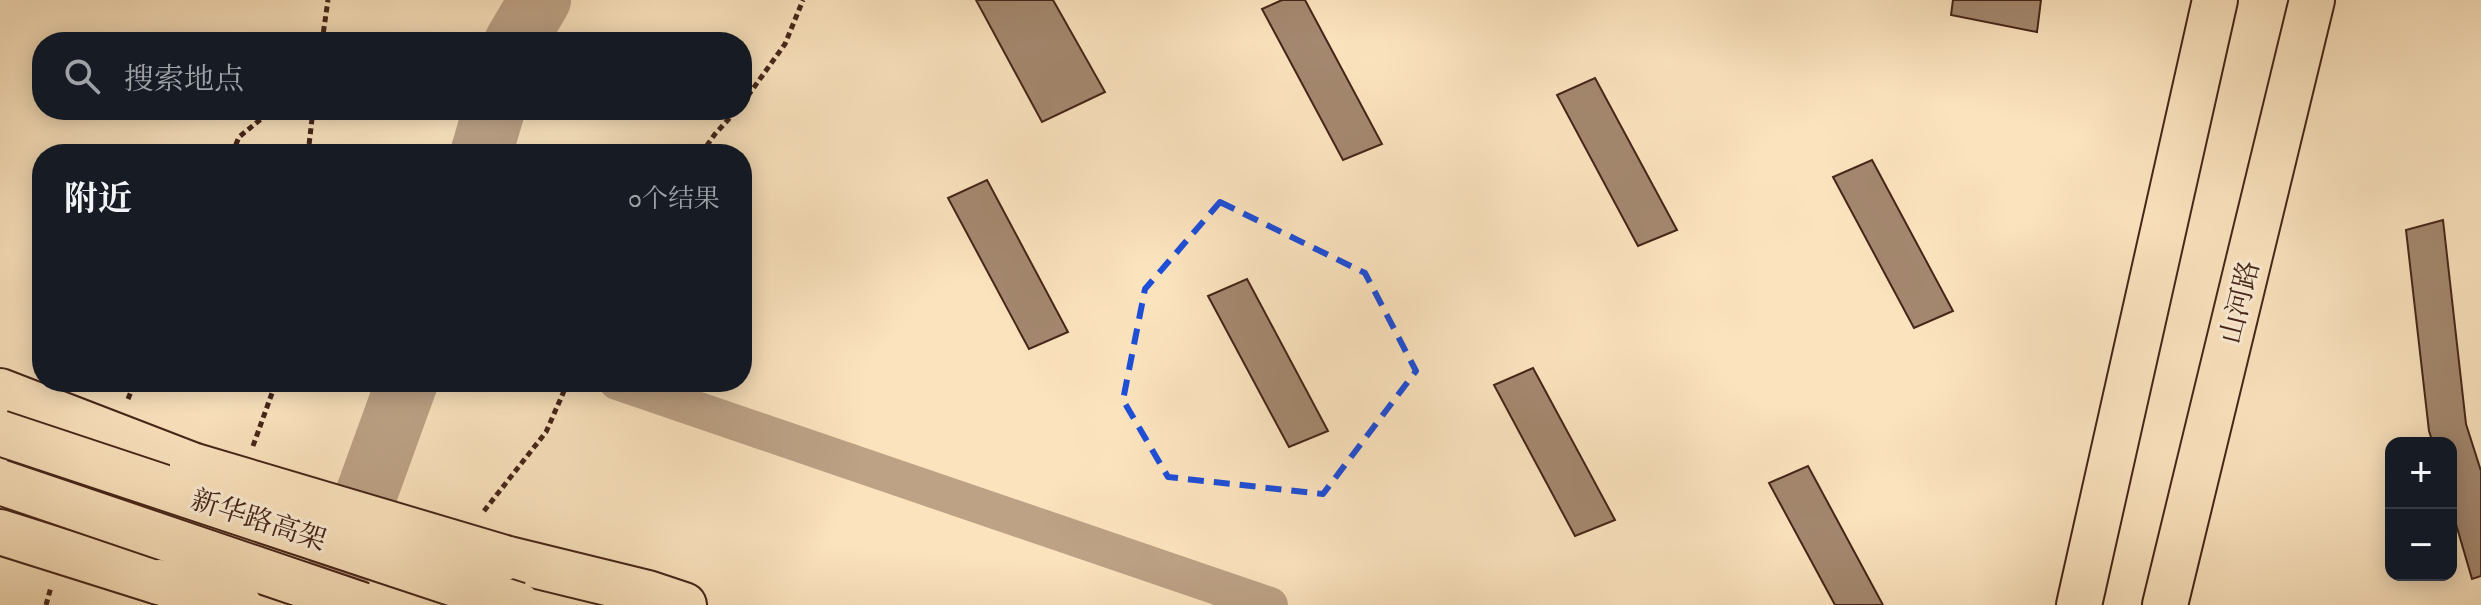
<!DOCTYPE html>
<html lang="zh">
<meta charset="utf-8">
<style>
:root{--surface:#171b24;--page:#242831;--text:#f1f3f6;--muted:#9ea1a6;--line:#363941}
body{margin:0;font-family:"IM FELL DW Pica","Noto Serif SC",serif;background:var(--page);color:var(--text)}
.controls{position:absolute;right:24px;bottom:24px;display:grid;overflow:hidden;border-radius:16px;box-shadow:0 4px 20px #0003}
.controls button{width:72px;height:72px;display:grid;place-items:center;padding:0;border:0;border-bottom:2px solid var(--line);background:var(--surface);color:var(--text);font:40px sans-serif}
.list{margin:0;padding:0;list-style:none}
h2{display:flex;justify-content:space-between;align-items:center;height:104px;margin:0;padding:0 32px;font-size:34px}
h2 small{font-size:26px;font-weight:400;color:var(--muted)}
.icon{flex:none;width:44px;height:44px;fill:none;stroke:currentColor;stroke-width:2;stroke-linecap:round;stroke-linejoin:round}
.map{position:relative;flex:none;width:2481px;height:605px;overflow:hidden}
.search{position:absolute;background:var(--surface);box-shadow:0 4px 20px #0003;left:32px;top:32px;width:720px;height:88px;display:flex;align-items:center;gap:20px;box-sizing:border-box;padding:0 28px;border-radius:32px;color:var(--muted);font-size:30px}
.panel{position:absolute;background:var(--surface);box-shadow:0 4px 20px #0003;left:32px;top:144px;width:720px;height:248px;border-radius:32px}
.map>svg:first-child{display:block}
</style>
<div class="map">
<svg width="2481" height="605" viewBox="0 0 2481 605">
<rect width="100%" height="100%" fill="#fbe3be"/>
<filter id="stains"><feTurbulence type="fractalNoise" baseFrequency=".0025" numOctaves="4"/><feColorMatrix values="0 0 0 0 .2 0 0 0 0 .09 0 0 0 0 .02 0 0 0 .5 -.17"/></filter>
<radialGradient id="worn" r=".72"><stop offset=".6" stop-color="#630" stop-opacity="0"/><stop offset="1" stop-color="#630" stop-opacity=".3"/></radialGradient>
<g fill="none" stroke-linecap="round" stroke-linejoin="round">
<!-- canal -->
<path stroke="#bda286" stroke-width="36" d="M617 382 1270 605"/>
<!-- river -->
<g stroke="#bda286" stroke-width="62">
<path d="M515 42 540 0"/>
<path d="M481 154 494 110"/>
<path d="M326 605 407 382"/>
</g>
</g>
<!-- building -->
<g fill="#a4886f" stroke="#452519" stroke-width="2">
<path d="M976 0H1053L1105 92 1042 122Z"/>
<path d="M1282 0H1305L1382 144 1343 160 1262 9Z"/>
<path d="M1953 0H2041L2037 32 1951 15Z"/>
<path d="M1595 78 1677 230 1638 246 1557 95Z"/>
<path d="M1872 160 1953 311 1914 328 1833 177Z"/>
<path d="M987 180 1068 332 1029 349 948 198Z"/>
<path d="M2443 220 2466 424 2481 471V576L2472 579 2451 507V443H2433L2429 431 2406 230Z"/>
<path d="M1247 279 1328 431 1289 447 1208 296Z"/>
<path d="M1533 368 1615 520 1575 536 1494 385Z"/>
<path d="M1808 466 1883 605H1835L1769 483Z"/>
</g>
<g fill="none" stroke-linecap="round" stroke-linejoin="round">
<!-- major casing -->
<g stroke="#452519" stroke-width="48">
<g id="major">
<path d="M0 391 192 465"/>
<path d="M0 532 159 582"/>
<path d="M505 558 648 593 684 605"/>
<path d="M2079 605 2215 0"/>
<path d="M2165 605 2312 0"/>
</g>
</g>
<!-- path -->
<g stroke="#452519" stroke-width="5" stroke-dasharray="6 4" stroke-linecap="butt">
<path d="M322 42 328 0"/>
<path d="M742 104 785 44 803 0"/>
<path d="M232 154 239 137 272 110"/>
<path d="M308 154 313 110"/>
<path d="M701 154 715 134 737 110"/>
<path d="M128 399 135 382"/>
<path d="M253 446 276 382"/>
<path d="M484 511 546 432 568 382"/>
<path d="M46 605 51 587"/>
</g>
<!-- major -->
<use href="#major" stroke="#fbe3be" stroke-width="44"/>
<!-- major-bridge casing -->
<g stroke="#452519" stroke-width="48" stroke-linecap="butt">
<g id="major-bridge">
<path d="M192 465 505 558"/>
<path d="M159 582 239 605"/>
</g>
</g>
<!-- highway-bridge casing -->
<g stroke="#452519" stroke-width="48" stroke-linecap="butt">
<g id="highway-bridge">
<path d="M0 433 518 605"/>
<path d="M0 482 362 605"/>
</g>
</g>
<!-- major-bridge -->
<use href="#major-bridge" stroke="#fbe3be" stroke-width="44"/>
<!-- highway-bridge -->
<use href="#highway-bridge" stroke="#fbe3be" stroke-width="44"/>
</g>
<!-- marked area -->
<path fill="none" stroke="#1d4ed8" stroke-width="6" stroke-dasharray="16 10" stroke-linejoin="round" d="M1220 202 1365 273 1416 371 1323 494 1168 477 1123 400 1145 289Z"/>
<g text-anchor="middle" stroke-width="6" stroke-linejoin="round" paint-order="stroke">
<!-- street labels -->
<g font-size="28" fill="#452519" stroke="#fcedd5">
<text transform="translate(2239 302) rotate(-76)" y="10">山河路</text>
<text transform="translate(259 519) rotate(18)" y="10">新华路高架</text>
</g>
</g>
<rect width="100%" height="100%" filter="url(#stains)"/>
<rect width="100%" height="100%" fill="url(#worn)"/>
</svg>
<div class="controls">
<button>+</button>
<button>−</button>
</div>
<div class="search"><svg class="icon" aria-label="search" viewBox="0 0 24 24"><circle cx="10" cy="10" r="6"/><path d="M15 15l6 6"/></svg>搜索地点</div>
<section class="panel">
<h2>附近<small>0个结果</small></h2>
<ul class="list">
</ul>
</section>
</div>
